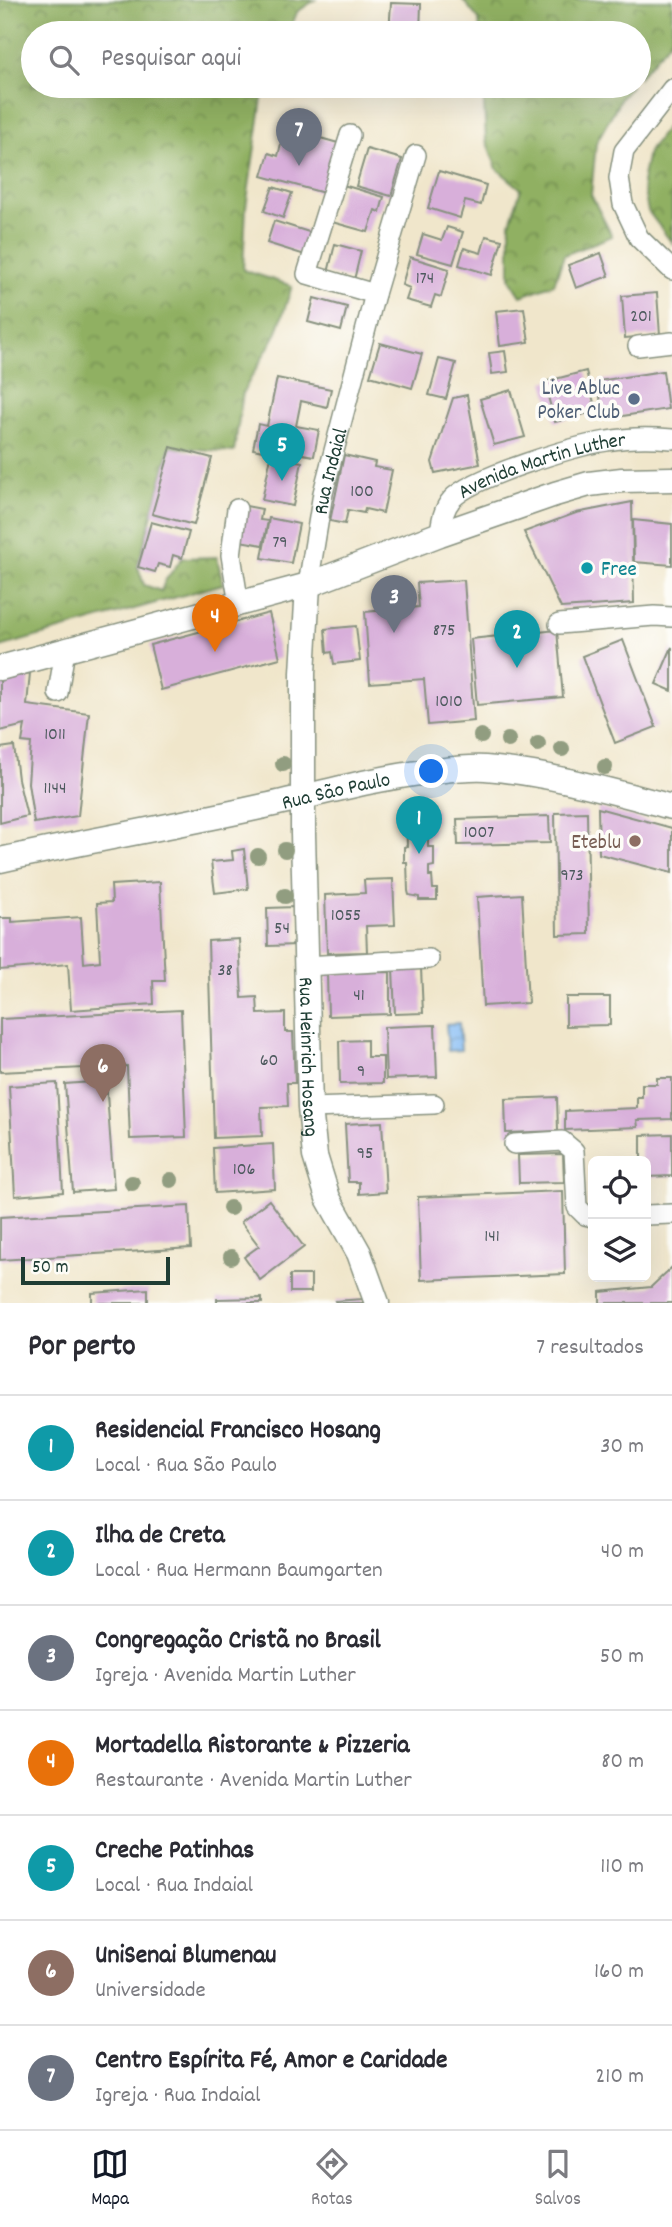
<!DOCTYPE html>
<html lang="pt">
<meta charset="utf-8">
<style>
:root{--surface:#fff;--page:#f7f7f7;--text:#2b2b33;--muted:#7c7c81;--line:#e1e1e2;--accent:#111827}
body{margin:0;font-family:Dekko,sans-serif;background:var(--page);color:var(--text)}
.controls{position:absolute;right:21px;bottom:21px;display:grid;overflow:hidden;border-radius:10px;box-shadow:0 7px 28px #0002}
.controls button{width:63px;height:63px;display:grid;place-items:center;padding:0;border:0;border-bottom:2px solid var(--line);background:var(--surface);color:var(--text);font:35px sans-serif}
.scale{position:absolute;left:21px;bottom:18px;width:149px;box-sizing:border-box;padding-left:7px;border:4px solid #1f3d34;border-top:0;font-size:19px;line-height:24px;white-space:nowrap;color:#1f3d34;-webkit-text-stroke:5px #fdfcf7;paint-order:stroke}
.you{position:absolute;left:432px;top:772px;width:24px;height:24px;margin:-18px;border:5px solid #fff;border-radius:50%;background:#1a73e8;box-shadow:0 0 0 10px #1a73e833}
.badge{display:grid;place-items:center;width:46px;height:46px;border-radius:50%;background:var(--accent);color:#fff;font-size:23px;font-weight:700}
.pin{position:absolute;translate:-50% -58px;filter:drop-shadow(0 2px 4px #0008)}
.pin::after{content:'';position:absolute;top:37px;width:24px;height:21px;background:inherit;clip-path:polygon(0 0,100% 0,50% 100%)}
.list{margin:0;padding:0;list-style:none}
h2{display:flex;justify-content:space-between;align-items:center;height:91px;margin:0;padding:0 28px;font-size:30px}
h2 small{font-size:23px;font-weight:400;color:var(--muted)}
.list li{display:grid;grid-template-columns:46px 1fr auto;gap:21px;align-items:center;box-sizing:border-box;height:105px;padding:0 28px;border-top:2px solid var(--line)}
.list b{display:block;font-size:26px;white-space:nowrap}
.list p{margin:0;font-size:23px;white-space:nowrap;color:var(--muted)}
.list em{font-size:23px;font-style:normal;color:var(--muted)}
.icon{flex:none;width:38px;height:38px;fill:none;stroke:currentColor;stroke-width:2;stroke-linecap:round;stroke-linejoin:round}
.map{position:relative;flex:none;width:672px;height:1303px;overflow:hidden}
.search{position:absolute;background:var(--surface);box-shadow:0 7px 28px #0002;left:21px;right:21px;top:21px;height:77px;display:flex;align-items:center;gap:18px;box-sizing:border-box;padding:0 24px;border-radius:38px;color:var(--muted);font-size:26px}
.sheet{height:826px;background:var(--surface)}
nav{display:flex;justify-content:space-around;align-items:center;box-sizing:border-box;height:98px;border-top:2px solid var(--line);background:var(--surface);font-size:19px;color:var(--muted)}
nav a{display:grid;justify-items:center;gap:4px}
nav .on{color:var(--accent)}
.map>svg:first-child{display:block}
</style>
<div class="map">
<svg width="672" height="1303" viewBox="0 0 672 1303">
<defs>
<pattern id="forest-crowns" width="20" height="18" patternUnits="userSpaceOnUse" patternTransform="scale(1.75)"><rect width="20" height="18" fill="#90b062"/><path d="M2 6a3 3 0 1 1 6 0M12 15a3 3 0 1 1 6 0" fill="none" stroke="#759052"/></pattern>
<pattern id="water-waves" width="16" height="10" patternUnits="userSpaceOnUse" patternTransform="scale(1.75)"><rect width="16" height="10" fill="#85bcf5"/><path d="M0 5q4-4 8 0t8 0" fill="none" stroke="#6c9ac7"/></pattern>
</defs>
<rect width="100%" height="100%" fill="#fdfcf7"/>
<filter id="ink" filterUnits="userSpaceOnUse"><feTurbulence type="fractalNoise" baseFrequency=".0143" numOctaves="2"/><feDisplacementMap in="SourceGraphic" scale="14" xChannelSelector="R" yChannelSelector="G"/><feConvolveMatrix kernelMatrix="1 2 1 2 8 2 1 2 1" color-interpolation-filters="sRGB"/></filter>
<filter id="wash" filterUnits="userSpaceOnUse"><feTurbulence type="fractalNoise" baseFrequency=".00686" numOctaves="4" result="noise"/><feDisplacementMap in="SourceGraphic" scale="28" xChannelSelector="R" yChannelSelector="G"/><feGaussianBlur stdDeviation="1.57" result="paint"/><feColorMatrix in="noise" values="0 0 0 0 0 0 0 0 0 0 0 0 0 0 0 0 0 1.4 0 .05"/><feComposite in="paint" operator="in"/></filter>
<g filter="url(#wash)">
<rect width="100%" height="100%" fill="#f0e6cb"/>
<!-- forest -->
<g fill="url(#forest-crowns)" stroke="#58764b" stroke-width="2">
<path d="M0 0H315L297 12 289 33H33V86H267L262 99 246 207 243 270 292 286 277 332 243 392 234 452 170 447 138 567 144 585 161 591 165 581 182 558 217 557 223 584 0 647Z"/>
<path d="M463 0H672V39L639 77V33H480L479 20Z"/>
<path d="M483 86H631L621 98 596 143 591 195 612 236 564 255 554 284 521 296 510 279V223L521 189 497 169 486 140Z"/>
<path d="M672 120V243L648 211 642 182 648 152Z"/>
</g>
<!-- water -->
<path fill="url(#water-waves)" stroke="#527c94" stroke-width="2" d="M459 1023 461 1050 448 1051 446 1024Z"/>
<g id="blocks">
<!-- building -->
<g fill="#d8afda">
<path d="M391 3 421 4 420 33H389Z"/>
<path d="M285 128 338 143 324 193 262 176 269 153 278 156Z"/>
<path d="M367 149 402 159 391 196 356 186Z"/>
<path d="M439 171 486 185 481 205 465 201 460 218 428 208Z"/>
<path d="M343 185 384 197 380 212 375 210 368 232 332 222Z"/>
<path d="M273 187 292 193 283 218 264 211Z"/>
<path d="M274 221 312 233 305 255 267 243Z"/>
<path d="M447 227 463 232 453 264 417 254 423 234 442 240Z"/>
<path d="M486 236 502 240 492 275 459 265 464 248 481 253Z"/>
<path d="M335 244 361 251 354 280 328 273Z"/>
<path d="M601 253 609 276 576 288 568 265Z"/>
<path d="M410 257 449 269 441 297 435 295 431 307 406 300 410 288 402 285Z"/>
<path d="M657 293 660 335 625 338 622 296Z"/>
<path d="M314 298 347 307 341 331 308 322Z"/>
<path d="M524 308 529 342 500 346 496 311Z"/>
<path d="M380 343 422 354 412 388 370 376Z"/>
<path d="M505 351 508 372 492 374 489 353Z"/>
<path d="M439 359 456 363 446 399 429 395Z"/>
<path d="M586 371 596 411 555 422 544 382Z"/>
<path d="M663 371 668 409 603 419 598 381Z"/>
<path d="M277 378 331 389 327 407 301 401 296 426 319 430 314 456 297 453 296 458 253 449 258 424 267 426Z"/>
<path d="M511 390 525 437 494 445 480 399Z"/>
<path d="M467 395 480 464 435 473 432 462 453 398Z"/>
<path d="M171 447 212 458 194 525 152 514Z"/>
<path d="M344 455 375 462 374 467 392 470 383 513 365 509 364 513 348 510 345 524 330 521Z"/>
<path d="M271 456 302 462 293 506 262 500Z"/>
<path d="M632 502 634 603 561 608 524 532 576 513Z"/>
<path d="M246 506 262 509 260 520 268 521 263 545 240 541Z"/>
<path d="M269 518 299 524 291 563 262 558Z"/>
<path d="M633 520 672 524V565L634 562Z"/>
<path d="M151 522 189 532 182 558 173 555 170 567 158 564 155 572 138 567Z"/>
<path d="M464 580 474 721 428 725 424 679 370 683 365 612 419 607 417 583Z"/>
<path d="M269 613 280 658 161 690 150 645Z"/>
<path d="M356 626 360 661 334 664 332 652 327 653 325 629Z"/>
<path d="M557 630 563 697 477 705 471 639Z"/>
<path d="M623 640 656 727 615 743 582 656Z"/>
<path d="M672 647V691L656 684Z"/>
<path d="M30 673 27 705 89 713 78 816 34 823 28 783 31 743 22 742 25 725 0 731V680Z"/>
<path d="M14 746 18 779 27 816 0 823V748Z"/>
<path d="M598 808 672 828V873L599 854Z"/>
<path d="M436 809V822H432L433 835H428V847H434V866L429 867V876H432L433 889H437V900H419V897L409 895 408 891 407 862H404V847L407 846 406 819 410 813H417V810Z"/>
<path d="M587 812 589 934 557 935 555 813Z"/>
<path d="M549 816 550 843 458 845 457 819Z"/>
<path d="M244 849 248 889 215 893 211 862 233 860 232 851Z"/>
<path d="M393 879 395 925 366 926 367 952 327 953 325 895 365 893 364 880Z"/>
<path d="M160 882 165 981H153L154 1004 71 1010 68 964 0 970V918H12V922L81 917 84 963 100 961 97 903 112 902 111 885Z"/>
<path d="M522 894 528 1003 483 1006 477 897Z"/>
<path d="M295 907 297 945 268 946 267 908Z"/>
<path d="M239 939 242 998 257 997 258 1014 285 1013V1032H293L295 1083H287L288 1106 261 1107 262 1136 214 1138 208 941Z"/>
<path d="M421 968 423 1013 395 1014 393 969Z"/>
<path d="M390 972V1014L328 1016 327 973Z"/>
<path d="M566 997H610V1025L566 1026Z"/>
<path d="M181 1010 186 1137 130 1139 127 1066 0 1072V1019Z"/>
<path d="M435 1025 437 1077 386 1079 384 1027Z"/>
<path d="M367 1040V1057H383V1083L340 1084 339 1041Z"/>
<path d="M657 1078H672V1119L637 1120 638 1127 565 1130V1111L637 1108V1097H642V1084H657Z"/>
<path d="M106 1081 114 1189 73 1192 65 1084Z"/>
<path d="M57 1083 63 1192 15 1196 9 1086Z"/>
<path d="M557 1097 558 1131 506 1133 505 1099Z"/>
<path d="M382 1122 386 1192 359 1194V1182H348L345 1124Z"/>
<path d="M672 1134V1176L646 1177V1161H641V1135Z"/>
<path d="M273 1144 275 1189 215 1193 213 1148Z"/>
<path d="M563 1154 564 1182 519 1183 518 1155Z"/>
<path d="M563 1191 565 1274 421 1280 418 1197Z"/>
<path d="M269 1200 304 1247 260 1280 244 1257 259 1246 241 1222Z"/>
<path d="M189 1206 191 1248 0 1260V1217Z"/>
<path d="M672 1267V1303H600V1292L651 1287Z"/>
<rect x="290" y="1275" width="21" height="17"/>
<path d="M148 1289V1303H92V1293Z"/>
<path d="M262 1298V1303H217V1299Z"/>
<path d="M363 1299V1303H336L335 1301Z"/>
</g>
</g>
</g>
<g filter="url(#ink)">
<use href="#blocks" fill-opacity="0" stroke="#889280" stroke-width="2"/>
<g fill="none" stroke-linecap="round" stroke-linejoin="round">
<!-- minor casing -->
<g stroke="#889280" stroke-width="22">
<g id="minor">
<path d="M672 89 624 151 619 178 623 204 639 238 672 270"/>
<path d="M350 135 307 274 375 294"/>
<path d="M638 346 672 342"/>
<path d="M237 509 231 555 239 605"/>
<path id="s1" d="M440 534C441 522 443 509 452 499 472 477 575 446 607 441 628 437 651 437 672 439"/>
<path id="s2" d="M308 585 323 493 375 294 416 155"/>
<path d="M559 624 654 616 672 617"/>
<path d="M58 693 65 650"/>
<path d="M305 966 429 959"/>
<path d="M310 1108 434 1104"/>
<path d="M514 1144 562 1141 574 1151 577 1207 585 1215 593 1217"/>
<path d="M646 1215 672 1214"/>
</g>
</g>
<!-- major casing -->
<g stroke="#889280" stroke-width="27">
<g id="major">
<path id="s3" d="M308 585 303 673V834L310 1108 315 1156 328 1198 359 1253 377 1303"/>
<path d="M0 668 308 585 440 534 555 494 589 484 622 480 672 479"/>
<path id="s4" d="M0 860C86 841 174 826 260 807 316 795 370 779 427 772 446 770 466 767 485 768 548 773 611 791 672 807"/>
</g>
</g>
<!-- minor -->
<use href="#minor" stroke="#fff" stroke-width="19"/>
<!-- major -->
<use href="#major" stroke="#fff" stroke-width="24"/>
</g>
<!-- trees -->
<g fill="#919d80">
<circle cx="481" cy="736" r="8"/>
<circle cx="508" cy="740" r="8"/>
<circle cx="538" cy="744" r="8"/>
<circle cx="562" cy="749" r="8"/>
<circle cx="283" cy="764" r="8"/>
<circle cx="605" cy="767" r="8"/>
<circle cx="285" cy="850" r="8"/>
<circle cx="258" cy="856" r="8"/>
<circle cx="285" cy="896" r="8"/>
<circle cx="171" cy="1180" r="8"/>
<circle cx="132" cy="1183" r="8"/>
<circle cx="230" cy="1208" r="8"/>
<circle cx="231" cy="1257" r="8"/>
</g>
</g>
<!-- markers -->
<circle fill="#5c6f8a" stroke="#fdfcf7" stroke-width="2.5" cx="634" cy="399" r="7"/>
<circle fill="#0f9aa8" stroke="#fdfcf7" stroke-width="2.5" cx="587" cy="568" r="7"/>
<circle fill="#8d6e63" stroke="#fdfcf7" stroke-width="2.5" cx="635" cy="841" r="7"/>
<g text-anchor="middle" stroke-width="7" stroke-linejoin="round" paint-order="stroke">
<!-- number labels -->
<g font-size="18" fill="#4d5a5e">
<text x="425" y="283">174</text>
<text x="641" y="321">201</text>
<text x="362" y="496">100</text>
<text x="280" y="547">79</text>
<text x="444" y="635">875</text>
<text x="449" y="706">1010</text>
<text x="55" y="739">1011</text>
<text x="55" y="793">1144</text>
<text x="479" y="837">1007</text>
<text x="572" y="880">973</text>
<text x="346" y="920">1055</text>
<text x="282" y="933">54</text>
<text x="225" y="975">38</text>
<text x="359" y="1000">41</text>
<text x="269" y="1065">60</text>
<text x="361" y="1076">9</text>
<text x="365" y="1158">95</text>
<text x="244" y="1174">106</text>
<text x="492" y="1241">141</text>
</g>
<!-- service labels -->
<g font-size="21" fill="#4e5e75" stroke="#fdfcf7" text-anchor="end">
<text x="620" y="394">Live Abluc<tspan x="620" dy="24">Poker Club</tspan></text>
</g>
<!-- street labels -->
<g font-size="21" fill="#1f3d34" stroke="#fdfcf7">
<text dy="7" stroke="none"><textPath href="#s1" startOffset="135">Avenida Martin Luther</textPath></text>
<text dy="7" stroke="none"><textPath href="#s2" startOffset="116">Rua Indaial</textPath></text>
<text dy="7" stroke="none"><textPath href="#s4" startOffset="343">Rua São Paulo</textPath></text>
<text dy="7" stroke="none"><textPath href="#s3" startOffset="472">Rua Heinrich Hosang</textPath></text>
</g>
<!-- culture labels -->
<g font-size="21" fill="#0d838f" stroke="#fdfcf7" text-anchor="start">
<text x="601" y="575">Free</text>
</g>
<!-- education labels -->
<g font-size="21" fill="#785e54" stroke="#fdfcf7" text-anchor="end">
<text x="621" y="848">Eteblu</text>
</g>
</g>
</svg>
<div class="controls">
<button><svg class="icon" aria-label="locate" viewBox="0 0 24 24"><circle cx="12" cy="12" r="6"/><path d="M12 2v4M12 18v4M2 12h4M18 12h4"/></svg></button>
<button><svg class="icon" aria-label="layers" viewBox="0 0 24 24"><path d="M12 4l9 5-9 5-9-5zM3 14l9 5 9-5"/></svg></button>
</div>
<div class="scale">50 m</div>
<div class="you"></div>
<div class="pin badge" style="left:419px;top:854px;background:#0f9aa8">1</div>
<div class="pin badge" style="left:517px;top:668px;background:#0f9aa8">2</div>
<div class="pin badge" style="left:394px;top:633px;background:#6b7280">3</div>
<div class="pin badge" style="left:215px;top:652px;background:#e8710a">4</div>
<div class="pin badge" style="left:282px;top:481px;background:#0f9aa8">5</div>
<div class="pin badge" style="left:103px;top:1102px;background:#8d6e63">6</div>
<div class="pin badge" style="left:299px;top:166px;background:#6b7280">7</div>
<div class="search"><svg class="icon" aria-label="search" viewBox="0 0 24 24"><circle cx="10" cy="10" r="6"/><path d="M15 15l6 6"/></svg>Pesquisar aqui</div>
</div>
<section class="sheet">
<h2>Por perto<small>7 resultados</small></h2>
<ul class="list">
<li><span class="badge" style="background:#0f9aa8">1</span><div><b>Residencial Francisco Hosang</b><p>Local · Rua São Paulo</p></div><em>30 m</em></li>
<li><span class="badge" style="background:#0f9aa8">2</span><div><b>Ilha de Creta</b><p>Local · Rua Hermann Baumgarten</p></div><em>40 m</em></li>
<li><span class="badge" style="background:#6b7280">3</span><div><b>Congregação Cristã no Brasil</b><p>Igreja · Avenida Martin Luther</p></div><em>50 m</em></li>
<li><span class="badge" style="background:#e8710a">4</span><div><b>Mortadella Ristorante &amp; Pizzeria</b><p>Restaurante · Avenida Martin Luther</p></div><em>80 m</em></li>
<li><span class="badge" style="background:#0f9aa8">5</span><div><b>Creche Patinhas</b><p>Local · Rua Indaial</p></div><em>110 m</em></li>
<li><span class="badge" style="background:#8d6e63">6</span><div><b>UniSenai Blumenau</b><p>Universidade</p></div><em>160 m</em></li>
<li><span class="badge" style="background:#6b7280">7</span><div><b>Centro Espírita Fé, Amor e Caridade</b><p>Igreja · Rua Indaial</p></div><em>210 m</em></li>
</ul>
</section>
<nav>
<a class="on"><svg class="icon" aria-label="map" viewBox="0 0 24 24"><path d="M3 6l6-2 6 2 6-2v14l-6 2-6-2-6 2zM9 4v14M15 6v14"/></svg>Mapa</a>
<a><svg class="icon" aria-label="directions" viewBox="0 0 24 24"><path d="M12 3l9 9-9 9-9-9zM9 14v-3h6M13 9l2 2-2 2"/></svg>Rotas</a>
<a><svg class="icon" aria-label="saved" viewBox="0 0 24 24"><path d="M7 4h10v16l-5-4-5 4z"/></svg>Salvos</a>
</nav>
